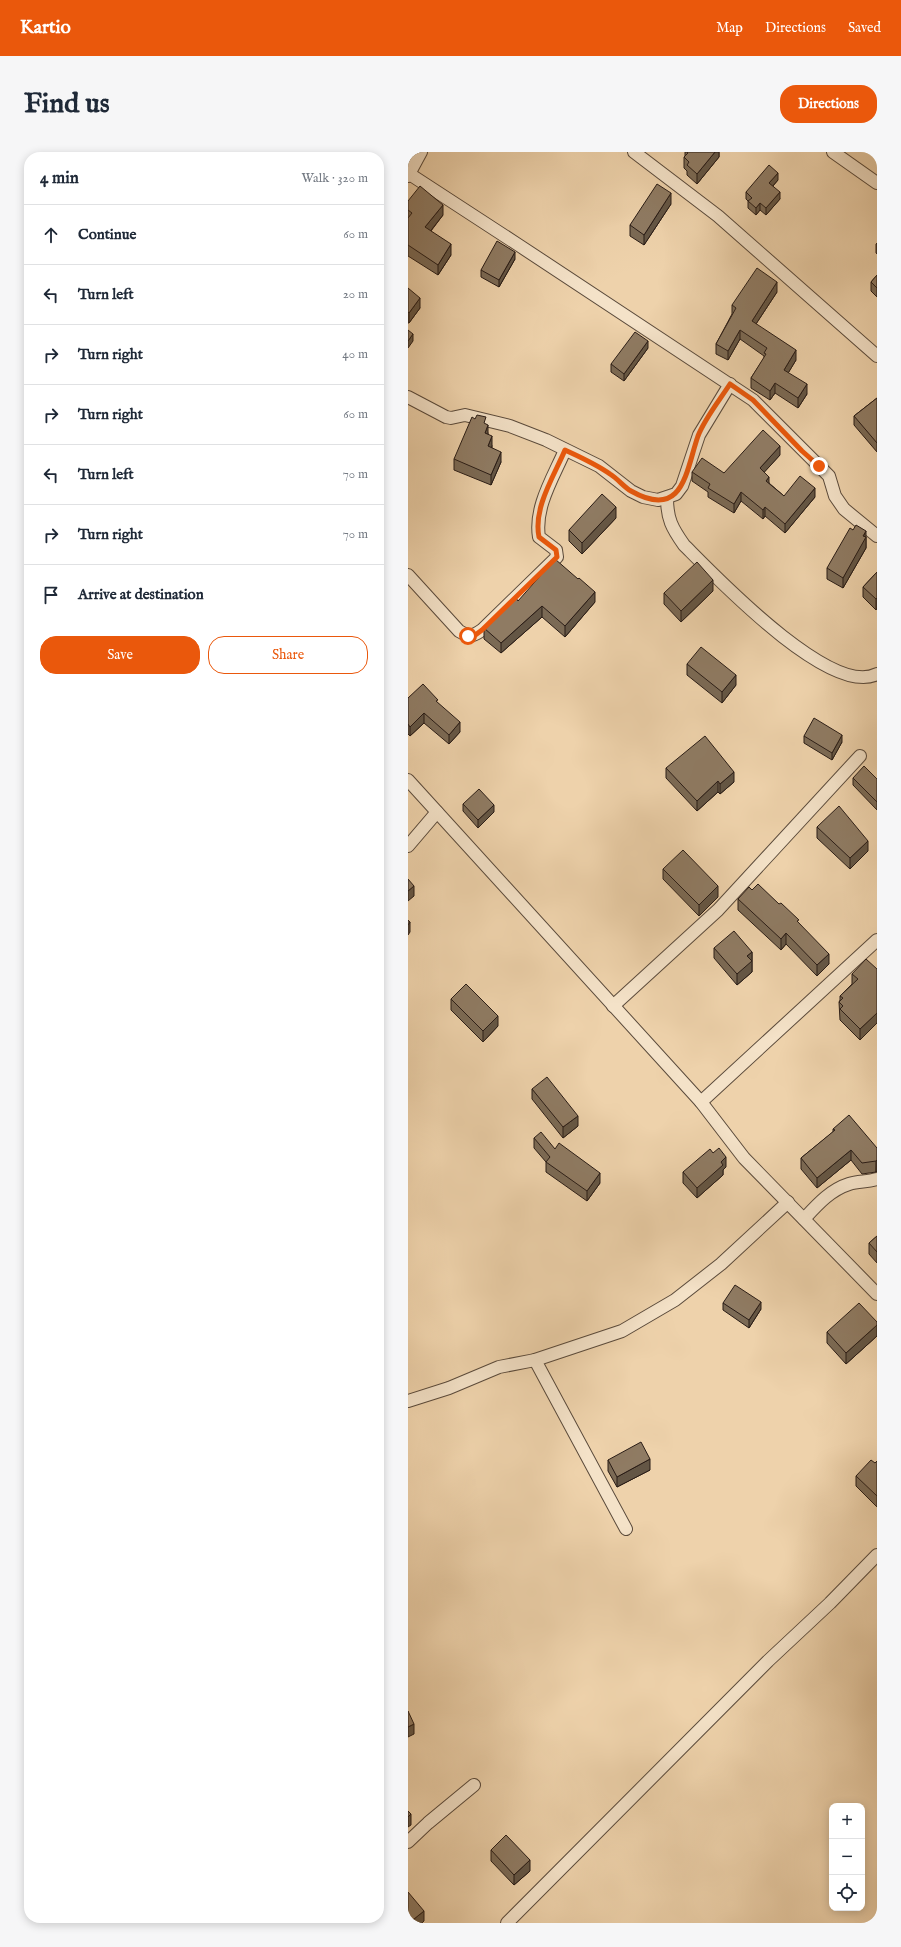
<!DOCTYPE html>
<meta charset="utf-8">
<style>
:root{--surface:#fff;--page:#f6f6f7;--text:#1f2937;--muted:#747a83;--line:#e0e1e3;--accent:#ea580c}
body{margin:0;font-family:"IM FELL English",serif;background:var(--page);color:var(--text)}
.controls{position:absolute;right:12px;bottom:12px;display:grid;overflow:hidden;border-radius:8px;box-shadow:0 2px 10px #0003}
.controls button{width:36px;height:36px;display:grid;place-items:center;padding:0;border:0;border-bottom:1px solid var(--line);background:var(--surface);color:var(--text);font:20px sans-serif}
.stop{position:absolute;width:12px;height:12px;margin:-9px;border:3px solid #ea580c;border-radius:50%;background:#fff}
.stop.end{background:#ea580c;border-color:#fff;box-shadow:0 1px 4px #0008}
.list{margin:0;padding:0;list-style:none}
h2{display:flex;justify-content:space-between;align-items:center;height:52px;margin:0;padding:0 16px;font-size:17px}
h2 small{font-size:13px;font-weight:400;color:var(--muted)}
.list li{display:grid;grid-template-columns:26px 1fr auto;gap:12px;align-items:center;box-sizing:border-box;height:60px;padding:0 16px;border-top:1px solid var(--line)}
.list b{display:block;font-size:15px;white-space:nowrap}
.list em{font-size:13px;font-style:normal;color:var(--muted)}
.actions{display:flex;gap:8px;padding:12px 16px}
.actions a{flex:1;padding:9px 0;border:1px solid var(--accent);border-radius:16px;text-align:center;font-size:14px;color:var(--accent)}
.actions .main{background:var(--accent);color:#fff}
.icon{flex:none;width:22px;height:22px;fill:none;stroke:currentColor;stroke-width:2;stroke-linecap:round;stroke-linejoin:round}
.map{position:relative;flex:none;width:469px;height:1771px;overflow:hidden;border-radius:16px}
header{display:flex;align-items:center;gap:24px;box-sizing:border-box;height:56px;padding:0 20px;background:var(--accent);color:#fff}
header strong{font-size:19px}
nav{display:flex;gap:22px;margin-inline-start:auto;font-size:14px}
.intro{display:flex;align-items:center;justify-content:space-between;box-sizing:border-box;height:96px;padding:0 24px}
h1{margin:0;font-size:28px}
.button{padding:10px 18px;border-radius:16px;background:var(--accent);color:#fff;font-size:14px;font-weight:700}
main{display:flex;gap:24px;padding:0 24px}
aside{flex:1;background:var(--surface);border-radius:16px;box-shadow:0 2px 10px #0003}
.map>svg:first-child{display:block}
</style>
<header>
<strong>Kartio</strong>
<nav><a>Map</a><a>Directions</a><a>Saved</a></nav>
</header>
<div class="intro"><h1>Find us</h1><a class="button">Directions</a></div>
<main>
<aside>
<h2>4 min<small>Walk · 320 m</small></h2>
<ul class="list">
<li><svg class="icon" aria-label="ahead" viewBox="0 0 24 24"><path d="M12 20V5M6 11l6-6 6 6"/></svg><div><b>Continue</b></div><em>60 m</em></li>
<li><svg class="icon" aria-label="left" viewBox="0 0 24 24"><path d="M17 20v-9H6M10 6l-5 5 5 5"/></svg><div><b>Turn left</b></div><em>20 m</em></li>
<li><svg class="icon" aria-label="right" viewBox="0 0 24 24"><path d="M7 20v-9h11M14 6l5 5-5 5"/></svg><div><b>Turn right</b></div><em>40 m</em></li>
<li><svg class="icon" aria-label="right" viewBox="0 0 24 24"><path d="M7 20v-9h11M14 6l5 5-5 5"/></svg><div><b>Turn right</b></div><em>60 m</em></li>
<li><svg class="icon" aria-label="left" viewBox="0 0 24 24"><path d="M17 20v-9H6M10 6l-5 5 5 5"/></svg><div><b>Turn left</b></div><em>70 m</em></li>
<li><svg class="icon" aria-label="right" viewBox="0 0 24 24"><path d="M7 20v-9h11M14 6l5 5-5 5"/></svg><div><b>Turn right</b></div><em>70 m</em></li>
<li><svg class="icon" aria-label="arrive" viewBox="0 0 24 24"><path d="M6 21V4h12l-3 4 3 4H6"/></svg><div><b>Arrive at destination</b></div></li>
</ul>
<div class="actions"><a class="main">Save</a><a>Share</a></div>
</aside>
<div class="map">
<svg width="469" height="1771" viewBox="0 0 469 1771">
<rect width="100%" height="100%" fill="#eed2ab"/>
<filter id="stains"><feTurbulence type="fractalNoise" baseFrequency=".005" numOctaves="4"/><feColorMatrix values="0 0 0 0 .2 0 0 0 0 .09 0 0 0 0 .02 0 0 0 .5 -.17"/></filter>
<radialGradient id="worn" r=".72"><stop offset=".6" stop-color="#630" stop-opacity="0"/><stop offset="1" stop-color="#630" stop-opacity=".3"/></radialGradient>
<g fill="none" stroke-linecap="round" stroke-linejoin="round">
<!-- minor casing -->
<g stroke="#5a4a3b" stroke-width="14">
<g id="minor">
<path d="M226 0 310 64 469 204"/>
<path d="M425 0 469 31"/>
<path d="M0 21 112 94 345 248 421 324 427 344 436 357 469 384"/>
<path d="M0 24 13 0"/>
<path d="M0 245 38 265 43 266 57 263 102 274 138 288 191 314 223 339 235 345 250 348 268 342 274 334 291 283 322 232"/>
<path d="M259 346C259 367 264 376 276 393 308 425 423 546 469 522"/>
<path d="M0 423 51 479C61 485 64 485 74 478L149 405 148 398 131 385C126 355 146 324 157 298"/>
<path d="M0 628 293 950 336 1006 469 1142"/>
<path d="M0 694 29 660"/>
<path d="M205 854 310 758 452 604"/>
<path d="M293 950 469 788"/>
<path d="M396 1067C409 1053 422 1038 441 1032 450 1029 460 1030 469 1027"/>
<path d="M127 1208 218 1377"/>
<path d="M0 1249 41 1236 91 1215 127 1208 214 1179 267 1148 313 1112 380 1050"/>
<path d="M0 1690 20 1671 66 1633"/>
<path d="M99 1771 360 1509 422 1451 469 1403"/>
</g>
</g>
<!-- minor -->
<use href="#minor" stroke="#f4e2c8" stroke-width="12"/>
</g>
<!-- wall -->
<g fill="#7b6a55" stroke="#291c16">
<path d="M277 0H311V5L289 32 279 23V19L276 16V5L277 4Z"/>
<path d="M370 28 365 34 372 47 358 63 352 58 348 63 340 56V49L338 47V40Z"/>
<path d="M0 49 35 63 23 79 43 103 30 123 0 104Z"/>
<path d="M263 52 236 93 222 84V73Z"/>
<path d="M469 91V102L468 101V92Z"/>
<path d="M107 107 91 135 73 125V118Z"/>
<path d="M469 123V145L463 139V130Z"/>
<path d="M0 136 12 156 1 171H0Z"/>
<path d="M369 140 348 172 388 208 380 221 399 242 390 256 367 241 362 248 343 236V226L356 206V204L332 187 320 208 308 202V192L324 162V153Z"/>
<path d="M240 196 216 229 203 220V212Z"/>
<path d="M469 246V300L446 273V264Z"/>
<path d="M78 272 80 282 84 294V296L93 310 83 333 46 318V307Z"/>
<path d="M372 303 356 320 361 331 376 344 407 345 377 381 357 364 355 367 333 349 326 361 300 345V340L284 329V320L316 321Z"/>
<path d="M208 366 174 402 161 389V378Z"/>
<path d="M458 385V396L435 436 419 427V416Z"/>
<path d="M469 420V456L468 458 455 445V435Z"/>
<path d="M305 439 273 470 256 452V441Z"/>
<path d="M110 449 187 450 157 485 134 465 93 501 76 487V476Z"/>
<path d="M279 512 328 533 314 551 279 523Z"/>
<path d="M0 546 30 551 52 580 41 592 16 571 2 584 0 582Z"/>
<path d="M396 584 434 590 424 608 396 591Z"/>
<path d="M258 616 326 630 312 642 310 640 289 659 258 626Z"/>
<path d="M445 626 469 627V658L445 633Z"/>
<path d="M55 652 86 660 70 676 55 659Z"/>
<path d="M409 675 460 699 442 717 409 686Z"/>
<path d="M255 717 310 745 291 764 255 727Z"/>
<path d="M344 738 391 771 421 812 409 824 378 792 373 798 330 758V747Z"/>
<path d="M306 796 344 800V820L329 833 306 806Z"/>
<path d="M469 817V871L452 888 432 868 431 850 432 848V844L444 832V822Z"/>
<path d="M43 847 90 874 75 890 43 858Z"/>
<path d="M124 937 170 974 155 986 124 947Z"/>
<path d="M425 977 469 996 468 1020 454 1022 443 1008 409 1036 393 1017V1006L425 980Z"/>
<path d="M126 986 147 997 192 1031 179 1049 138 1020V1010L126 996Z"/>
<path d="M318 1015 315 1018V1023L289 1046 275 1031V1020Z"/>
<path d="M469 1084V1111L461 1102V1091Z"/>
<path d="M315 1151 353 1157 341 1176 315 1158Z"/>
<path d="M469 1170V1184L438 1212 419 1191V1180Z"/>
<path d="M200 1308 242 1318 209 1335 200 1319Z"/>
<path d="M469 1309V1355L448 1334V1324L467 1311Z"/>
<path d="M83 1698 122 1719 106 1733 83 1709Z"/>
</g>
<!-- shaded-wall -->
<g fill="#645645" stroke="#291c16">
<path d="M307 0H311V5L289 32V22Z"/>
<path d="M370 21V28L361 38V31Z"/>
<path d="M372 40V47L358 63V56Z"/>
<path d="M263 41V52L236 93V83Z"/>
<path d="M352 51V58L348 63V56Z"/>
<path d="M35 53V63L17 86V75Z"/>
<path d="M43 92V103L30 123V113Z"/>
<path d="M107 100V107L91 135V128Z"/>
<path d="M369 130V140L344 178V169Z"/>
<path d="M12 146V156L1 171V161Z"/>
<path d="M332 178V187L320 208V199Z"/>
<path d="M5 182V189L0 196V189Z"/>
<path d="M240 189V196L216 229V222Z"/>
<path d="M388 198V208L376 228V218Z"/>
<path d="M367 231V241L362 248V239Z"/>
<path d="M399 232V242L390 256V246Z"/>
<path d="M80 273V283L77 281Z"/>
<path d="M84 284V294L80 305V294Z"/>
<path d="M372 294V303L352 325V316Z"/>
<path d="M93 300V310L83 333V323Z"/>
<path d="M361 325V334L358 329Z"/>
<path d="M407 336V345L377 381V372Z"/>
<path d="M333 340V349L326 361V352Z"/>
<path d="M208 355V366L174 402V391Z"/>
<path d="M357 355V364L355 367V358Z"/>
<path d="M458 379V396L435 436V426Z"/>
<path d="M305 428V439L273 470V459Z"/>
<path d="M187 440V450L157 485V474Z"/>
<path d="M469 446V456L468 458V447Z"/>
<path d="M134 454V465L93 501V491Z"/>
<path d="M328 523V533L314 551V540Z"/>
<path d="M16 561V571L2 584V575Z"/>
<path d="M52 570V580L41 592V583Z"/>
<path d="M434 583V590L424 608V601Z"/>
<path d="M326 620V630L312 642V632Z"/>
<path d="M310 629V640L289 659V649Z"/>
<path d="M86 653V660L70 676V668Z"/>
<path d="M460 689V699L442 717V706Z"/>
<path d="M6 734V744L0 749V739Z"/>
<path d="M310 734V745L291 764V753Z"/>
<path d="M2 770V780L0 783V773Z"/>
<path d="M378 781V792L373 798V787Z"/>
<path d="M344 800V820L329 833V822L339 804Z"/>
<path d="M421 802V812L409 824V813Z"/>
<path d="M469 861V871L452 888V877Z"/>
<path d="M90 864V874L75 890V879Z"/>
<path d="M170 964V974L155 986V975Z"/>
<path d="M443 998V1008L409 1036V1026Z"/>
<path d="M318 1005V1015L315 1018V1023L289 1046V1036L313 1010Z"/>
<path d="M469 1008V1019L468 1020V1009Z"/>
<path d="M192 1021V1031L179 1049V1039Z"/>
<path d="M353 1150V1157L341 1176V1168Z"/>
<path d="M469 1173V1184L438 1212V1201Z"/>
<path d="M242 1307V1318L209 1335V1325Z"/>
<path d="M6 1572V1582L0 1585V1575Z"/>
<path d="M3 1662V1673L0 1675V1665Z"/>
<path d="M122 1708V1719L106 1733V1723Z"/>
<path d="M16 1759V1769L14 1771H1Z"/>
</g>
<!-- building -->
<g fill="#8f7b63" stroke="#291c16">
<path d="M279 0H307L289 22 279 13 281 10 276 5 280 1Z"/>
<path d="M361 13 370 21 361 31 372 40 358 56 352 51 348 56 340 49 344 46 338 40Z"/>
<path d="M249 32 263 41 236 83 222 73Z"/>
<path d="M12 34 35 53 17 75 43 92 30 113 0 93V66L4 61 0 58V49Z"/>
<path d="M89 89 107 100 91 128 73 118Z"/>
<path d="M349 116 369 130 344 169 388 198 376 218 399 232 390 246 367 231 362 239 343 226 358 202 356 201 359 196 332 178 320 199 308 192 328 156 324 153Z"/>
<path d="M469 123V136L463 130Z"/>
<path d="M0 136 12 146 1 161 0 160Z"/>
<path d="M0 178 5 182 0 189Z"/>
<path d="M227 180 240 189 216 222 203 212Z"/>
<path d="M469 246V291L446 264Z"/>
<path d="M69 263 78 265 76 271 80 273 77 281 84 284 80 294 93 300 83 323 46 307 64 265 67 267Z"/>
<path d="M355 278 372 294 352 316 361 325 358 329 376 344 392 324 407 336 377 372 357 355 355 358 333 340 326 352 300 336 302 332 284 320 294 306 316 321Z"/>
<path d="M194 342 208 355 174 391 161 378Z"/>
<path d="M448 373 458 379 455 384 458 385 435 426 419 416 442 376 445 378Z"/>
<path d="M147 407 170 427 171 426 187 440 157 474 134 454 93 491 76 476 108 446 110 449Z"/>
<path d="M289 410 305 428 273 459 256 441Z"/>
<path d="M469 420V446L468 447 455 435Z"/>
<path d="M293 495 328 523 314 540 279 512Z"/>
<path d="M15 532 30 548 28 549 52 570 41 583 16 561 2 575 0 572V546Z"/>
<path d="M406 566 434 583 424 601 396 584Z"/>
<path d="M297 584 326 620 312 632 310 629 289 649 258 616Z"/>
<path d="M456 614 469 627V650L445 626Z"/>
<path d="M71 637 86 653 70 668 55 652Z"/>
<path d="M431 654 460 689 442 706 409 675Z"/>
<path d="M275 698 310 734 291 753 255 717Z"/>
<path d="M0 727 6 734 0 739Z"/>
<path d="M350 732 371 752 373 751 391 768 389 769 421 802 409 813 378 781 373 787 330 747 341 735 344 738Z"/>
<path d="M0 768 2 770 0 773Z"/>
<path d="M326 779 344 800 339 804 344 809 329 822 306 796Z"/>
<path d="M458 807 469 817V861L452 877 432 857 435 854 431 850 435 846 432 844 450 827 444 822Z"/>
<path d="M58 832 90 864 75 879 43 847Z"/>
<path d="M139 925 170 964 155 975 124 937Z"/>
<path d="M441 963 469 996V1008L468 1009 454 1011 443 998 409 1026 393 1006 427 978 425 977Z"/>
<path d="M133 980 147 997 151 991 192 1021 179 1039 138 1010 142 1005 126 986Z"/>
<path d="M311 996 318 1005 313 1010 315 1013 289 1036 275 1020 302 997 305 1001Z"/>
<path d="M469 1084V1100L461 1091Z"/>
<path d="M327 1133 353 1150 341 1168 315 1151Z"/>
<path d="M451 1151 469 1170V1173L438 1201 419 1180Z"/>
<path d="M233 1290 242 1307 209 1325 200 1308Z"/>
<path d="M463 1308 467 1311 469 1309V1344L448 1324Z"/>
<path d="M0 1559 6 1572 0 1575Z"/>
<path d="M0 1659 3 1662 0 1665Z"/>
<path d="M98 1683 122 1708 106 1723 83 1698Z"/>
<path d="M0 1740 16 1759 1 1771H0Z"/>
</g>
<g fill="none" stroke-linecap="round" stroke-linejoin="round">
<!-- route -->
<path stroke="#ea580c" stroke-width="5" d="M60 484H66L74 478 149 405 148 398 131 385C125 356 146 324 157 298 172 305 188 312 202 322 210 327 216 335 223 339 276 369 278 318 290 284 297 266 311 249 322 232L345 248 394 299 411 314"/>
</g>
<rect width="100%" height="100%" filter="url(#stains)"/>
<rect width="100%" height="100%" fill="url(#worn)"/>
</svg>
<div class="controls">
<button>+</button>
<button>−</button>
<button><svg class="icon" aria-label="locate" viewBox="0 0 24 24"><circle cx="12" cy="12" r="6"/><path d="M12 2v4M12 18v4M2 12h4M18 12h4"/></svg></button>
</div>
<div class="stop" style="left:60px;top:484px"></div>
<div class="stop end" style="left:411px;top:314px"></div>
</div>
</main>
